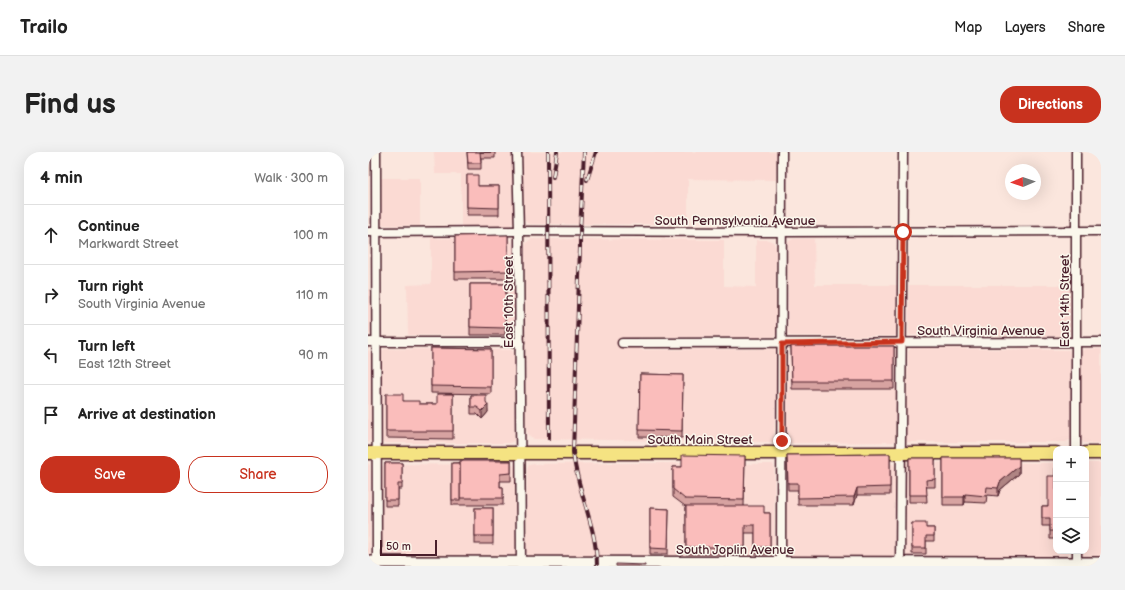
<!DOCTYPE html>
<meta charset="utf-8">
<style>
:root{--surface:#fff;--page:#f2f2f2;--text:#222;--muted:#767676;--line:#e0e0e0;--accent:#c8321e}
body{margin:0;font-family:"Balsamiq Sans",sans-serif;background:var(--page);color:var(--text)}
.controls{position:absolute;right:12px;bottom:12px;display:grid;overflow:hidden;border-radius:8px;box-shadow:0 4px 16px #0002}
.controls button{width:36px;height:36px;display:grid;place-items:center;padding:0;border:0;border-bottom:1px solid var(--line);background:var(--surface);color:var(--text);font:20px sans-serif}
.compass{position:absolute;left:637px;top:12px;width:36px;height:36px;border-radius:50%;background:var(--surface);box-shadow:0 4px 16px #0002;rotate:268deg}
.scale{position:absolute;left:12px;bottom:10px;width:57px;box-sizing:border-box;padding-left:4px;border:2px solid #4a1f2b;border-top:0;font-size:11px;line-height:14px;white-space:nowrap;color:#4a1f2b;-webkit-text-stroke:3px #fbf7ec;paint-order:stroke}
.stop{position:absolute;width:12px;height:12px;margin:-9px;border:3px solid #c8321e;border-radius:50%;background:#fff}
.stop.end{background:#c8321e;border-color:#fff;box-shadow:0 1px 4px #0008}
.list{margin:0;padding:0;list-style:none}
h2{display:flex;justify-content:space-between;align-items:center;height:52px;margin:0;padding:0 16px;font-size:17px}
h2 small{font-size:13px;font-weight:400;color:var(--muted)}
.list li{display:grid;grid-template-columns:26px 1fr auto;gap:12px;align-items:center;box-sizing:border-box;height:60px;padding:0 16px;border-top:1px solid var(--line)}
.list b{display:block;font-size:15px;white-space:nowrap}
.list p{margin:0;font-size:13px;white-space:nowrap;color:var(--muted)}
.list em{font-size:13px;font-style:normal;color:var(--muted)}
.actions{display:flex;gap:8px;padding:12px 16px}
.actions a{flex:1;padding:9px 0;border:1px solid var(--accent);border-radius:16px;text-align:center;font-size:14px;color:var(--accent)}
.actions .main{background:var(--accent);color:#fff}
.icon{flex:none;width:22px;height:22px;fill:none;stroke:currentColor;stroke-width:2;stroke-linecap:round;stroke-linejoin:round}
.map{position:relative;flex:none;width:733px;height:414px;overflow:hidden;border-radius:16px}
header{display:flex;align-items:center;gap:24px;box-sizing:border-box;height:56px;padding:0 20px;background:var(--surface);border-bottom:1px solid var(--line)}
header strong{font-size:19px}
nav{display:flex;gap:22px;margin-inline-start:auto;font-size:14px}
.intro{display:flex;align-items:center;justify-content:space-between;box-sizing:border-box;height:96px;padding:0 24px}
h1{margin:0;font-size:28px}
.button{padding:10px 18px;border-radius:16px;background:var(--accent);color:#fff;font-size:14px;font-weight:700}
main{display:flex;gap:24px;padding:0 24px}
aside{flex:1;background:var(--surface);border-radius:16px;box-shadow:0 4px 16px #0002}
.map>svg:first-child{display:block}
</style>
<header>
<strong>Trailo</strong>
<nav><a>Map</a><a>Layers</a><a>Share</a></nav>
</header>
<div class="intro"><h1>Find us</h1><a class="button">Directions</a></div>
<main>
<aside>
<h2>4 min<small>Walk · 300 m</small></h2>
<ul class="list">
<li><svg class="icon" aria-label="ahead" viewBox="0 0 24 24"><path d="M12 20V5M6 11l6-6 6 6"/></svg><div><b>Continue</b><p>Markwardt Street</p></div><em>100 m</em></li>
<li><svg class="icon" aria-label="right" viewBox="0 0 24 24"><path d="M7 20v-9h11M14 6l5 5-5 5"/></svg><div><b>Turn right</b><p>South Virginia Avenue</p></div><em>110 m</em></li>
<li><svg class="icon" aria-label="left" viewBox="0 0 24 24"><path d="M17 20v-9H6M10 6l-5 5 5 5"/></svg><div><b>Turn left</b><p>East 12th Street</p></div><em>90 m</em></li>
<li><svg class="icon" aria-label="arrive" viewBox="0 0 24 24"><path d="M6 21V4h12l-3 4 3 4H6"/></svg><div><b>Arrive at destination</b></div></li>
</ul>
<div class="actions"><a class="main">Save</a><a>Share</a></div>
</aside>
<div class="map">
<svg width="733" height="414" viewBox="0 0 733 414">
<rect width="100%" height="100%" fill="#fbe6dd"/>
<filter id="ink" filterUnits="userSpaceOnUse"><feTurbulence type="fractalNoise" baseFrequency=".025" numOctaves="2"/><feDisplacementMap in="SourceGraphic" scale="8" xChannelSelector="R" yChannelSelector="G"/><feConvolveMatrix kernelMatrix="1 2 1 2 8 2 1 2 1" color-interpolation-filters="sRGB"/></filter>
<g filter="url(#ink)">
<!-- built -->
<g fill="#fbdad3">
<path d="M66 0H145L146 69 145 71 141 74H93V22H67Z"/>
<path d="M154 0H409L408 28 320 27V72H163L159 71 156 66Z"/>
<path d="M12 26H52V74L14 73 12 70Z"/>
<path d="M63 86 140 87 144 90 146 95V180L144 183 141 184 40 183 39 133 63 132Z"/>
<path d="M163 87 356 88V134L388 135V88H401L405 90 408 95V183L406 185H272V198L408 197 409 237 407 256 406 288 405 290 166 287 163 286 160 283 158 275 157 95 158 91Z"/>
<path d="M425 87H446L447 133H529L530 182 529 183 527 184H423L421 183 420 182V91L421 89Z"/>
<path d="M541 133H702V181L699 184 542 183 541 181Z"/>
<path d="M0 138H3V181L0 184Z"/>
<path d="M544 196 701 198 702 201 703 285 702 288 698 290H539L538 286V250L539 239 540 200 541 198Z"/>
<path d="M17 197 143 198 145 199 146 202V289L140 291H15L14 288 13 201V199Z"/>
<path d="M527 197 529 198 530 203V240L527 250V288L526 290 420 291 417 290V257L420 237 421 199 423 198Z"/>
<path d="M717 197H733V291H716L714 290 713 287V199Z"/>
<path d="M0 198 3 201V287L2 289 0 291Z"/>
<path d="M541 310 688 311V399H702L701 403 698 405 539 404 538 401 537 313 538 311Z"/>
<path d="M270 311 405 312 406 315V402L405 404 403 405 212 406 164 405 160 403 159 401V318L161 313 166 312Z"/>
<path d="M421 311 525 312 527 315 526 404 523 405 418 404V314L419 312Z"/>
<path d="M718 311H733V405H717L714 404 713 401V399H718Z"/>
<path d="M0 312 2 313V401L0 405Z"/>
<path d="M16 312 145 313 147 315 148 402 147 404 146 405 15 404 14 401V315Z"/>
</g>
<g fill="none" stroke-linecap="round" stroke-linejoin="round">
<!-- street casing -->
<g stroke="#4a1f2b" stroke-width="11">
<g id="street">
<path d="M8 0 9 414"/>
<path d="M149 0 151 79 153 414"/>
<path d="M708 0V297"/>
<path d="M0 80 151 79 414 80 733 79"/>
<path d="M0 190H152"/>
<path d="M254 191 733 190"/>
<path d="M413 414 414 0"/>
<path d="M532 414 535 0"/>
<path d="M709 414V399"/>
</g>
</g>
<!-- secondary casing -->
<g stroke="#4a1f2b" stroke-width="14">
<path id="secondary" d="M0 410 733 411"/>
</g>
<!-- primary casing -->
<g stroke="#4a1f2b" stroke-width="15">
<g id="primary">
<path d="M0 301H688"/>
<path d="M718 301H733"/>
</g>
</g>
<!-- street -->
<use href="#street" stroke="#fbf7ec" stroke-width="8"/>
<!-- secondary -->
<use href="#secondary" stroke="#fbf7ec" stroke-width="11"/>
<!-- primary -->
<use href="#primary" stroke="#f5e382" stroke-width="12"/>
<!-- rail casing -->
<g stroke="#4a1f2b" stroke-width="4">
<g id="rail">
<path d="M180 0 181 286"/>
<path d="M216 0 212 80V96L205 300C209 339 229 375 229 414"/>
<path d="M185 25 189 0"/>
<path d="M219 28 228 0"/>
</g>
</g>
<!-- rail -->
<use href="#rail" stroke="#fbf7ec" stroke-width="2.5" stroke-dasharray="8" stroke-linecap="butt"/>
</g>
<!-- wall -->
<g fill="#d7a3a1" stroke="#4a1f2b">
<path d="M99 0H127V6H113V17H100Z"/>
<path d="M99 23 110 34H131V63H99Z"/>
<path d="M140 83V127H87V84Z"/>
<path d="M102 132H138L137 183H102Z"/>
<path d="M423 194H526V237H424Z"/>
<path d="M63 196 123 197V242L63 241Z"/>
<path d="M272 222 315 223 314 286 271 285Z"/>
<path d="M18 242 35 249 51 252H69L85 242V287L18 286Z"/>
<path d="M103 243 118 250 120 260 114 267 109 262H103Z"/>
<path d="M522 302V343H489L486 353H430V338H420L419 303Z"/>
<path d="M377 304 376 354 396 361H402V402H387V381H377V402H318V354H317L305 345V315H314Z"/>
<path d="M541 306H567V335H558L559 350H541Z"/>
<path d="M575 306H651V322L632 338 630 344 619 343 618 351 597 350 596 353H575Z"/>
<path d="M143 309V329H132V335H135V353H84V311Z"/>
<path d="M17 311H34V337H30V354H17Z"/>
<path d="M688 311V387H682V374H674V354H680L687 324Z"/>
<rect x="107" y="356" width="18" height="36"/>
<path d="M282 356 301 357 300 402H282Z"/>
<path d="M544 371 558 376H566V389H558V402H544Z"/>
</g>
<!-- shaded-wall -->
<g fill="#af8483" stroke="#4a1f2b">
<path d="M120 253V260L114 267V259Z"/>
<path d="M651 314V322L632 338 630 344V336L632 330Z"/>
<path d="M489 336V343L486 353V345Z"/>
<path d="M597 342V350L596 353V345Z"/>
</g>
<!-- building -->
<g fill="#fabdbb" stroke="#4a1f2b">
<path d="M99 0H124H112L113 11H100Z"/>
<path d="M99 23H110V34H131V56L99 55Z"/>
<path d="M140 83V119L87 120V84Z"/>
<path d="M102 132H138L137 176 102 175Z"/>
<path d="M423 194H526V229H424Z"/>
<path d="M63 196 123 197V235L63 234Z"/>
<path d="M272 222 315 223 314 279 271 278Z"/>
<path d="M18 242H35V249H51V252H69V242H85V279H18Z"/>
<path d="M103 243H118V250L120 253 114 259 109 255H103Z"/>
<path d="M522 302V335L489 336 486 345 430 346V331H420L419 303Z"/>
<path d="M314 303 377 304 376 348 317 347 305 337V315H314Z"/>
<path d="M541 306H567V327L558 328 559 343H541Z"/>
<path d="M575 306H651V314L632 330 630 336 619 335 618 344 597 342 596 345H575Z"/>
<path d="M92 309H143V321L132 322V335H135V346H92Z"/>
<path d="M17 311H34V332H30V348H17Z"/>
<rect x="84" y="311" width="8" height="37"/>
<path d="M687 311H688V379H682V366H674V354H680V324H687Z"/>
<path d="M318 354H396V361H402V395H387V373H377V395H318Z"/>
<rect x="107" y="356" width="18" height="28"/>
<path d="M282 356 301 357 300 397 282 396Z"/>
<path d="M544 371H558V376H566V384H558V396H544Z"/>
<path d="M248 412 277 413V414H248Z"/>
</g>
</g>
<g fill="none" stroke-linecap="round" stroke-linejoin="round" filter="url(#ink)">
<!-- route -->
<path stroke="#c8321e" stroke-width="5" d="M414 289V192L534 190 535 80"/>
</g>
<g text-anchor="middle" stroke-width="3" stroke-linejoin="round" paint-order="stroke">
<!-- street labels -->
<g font-size="13" fill="#4a1f2b" stroke="#fbf7ec">
<text x="367" y="73">South Pennsylvania Avenue</text>
<text transform="translate(696 149) rotate(-90)" y="5">East 14th Street</text>
<text transform="translate(140 150) rotate(-90)" y="5">East 10th Street</text>
<text x="613" y="183">South Virginia Avenue</text>
<text x="332" y="292">South Main Street</text>
<text x="367" y="402">South Joplin Avenue</text>
</g>
</g>
</svg>
<div class="controls">
<button>+</button>
<button>−</button>
<button><svg class="icon" aria-label="layers" viewBox="0 0 24 24"><path d="M12 4l9 5-9 5-9-5zM3 14l9 5 9-5"/></svg></button>
</div>
<svg class="compass" viewBox="-18 -18 36 36"><path d="M0-13l5 13h-10z" fill="#e53935"/><path d="M0 13l5-13h-10z" fill="#767676"/></svg>
<div class="scale">50 m</div>
<div class="stop" style="left:535px;top:80px"></div>
<div class="stop end" style="left:414px;top:289px"></div>
</div>
</main>
